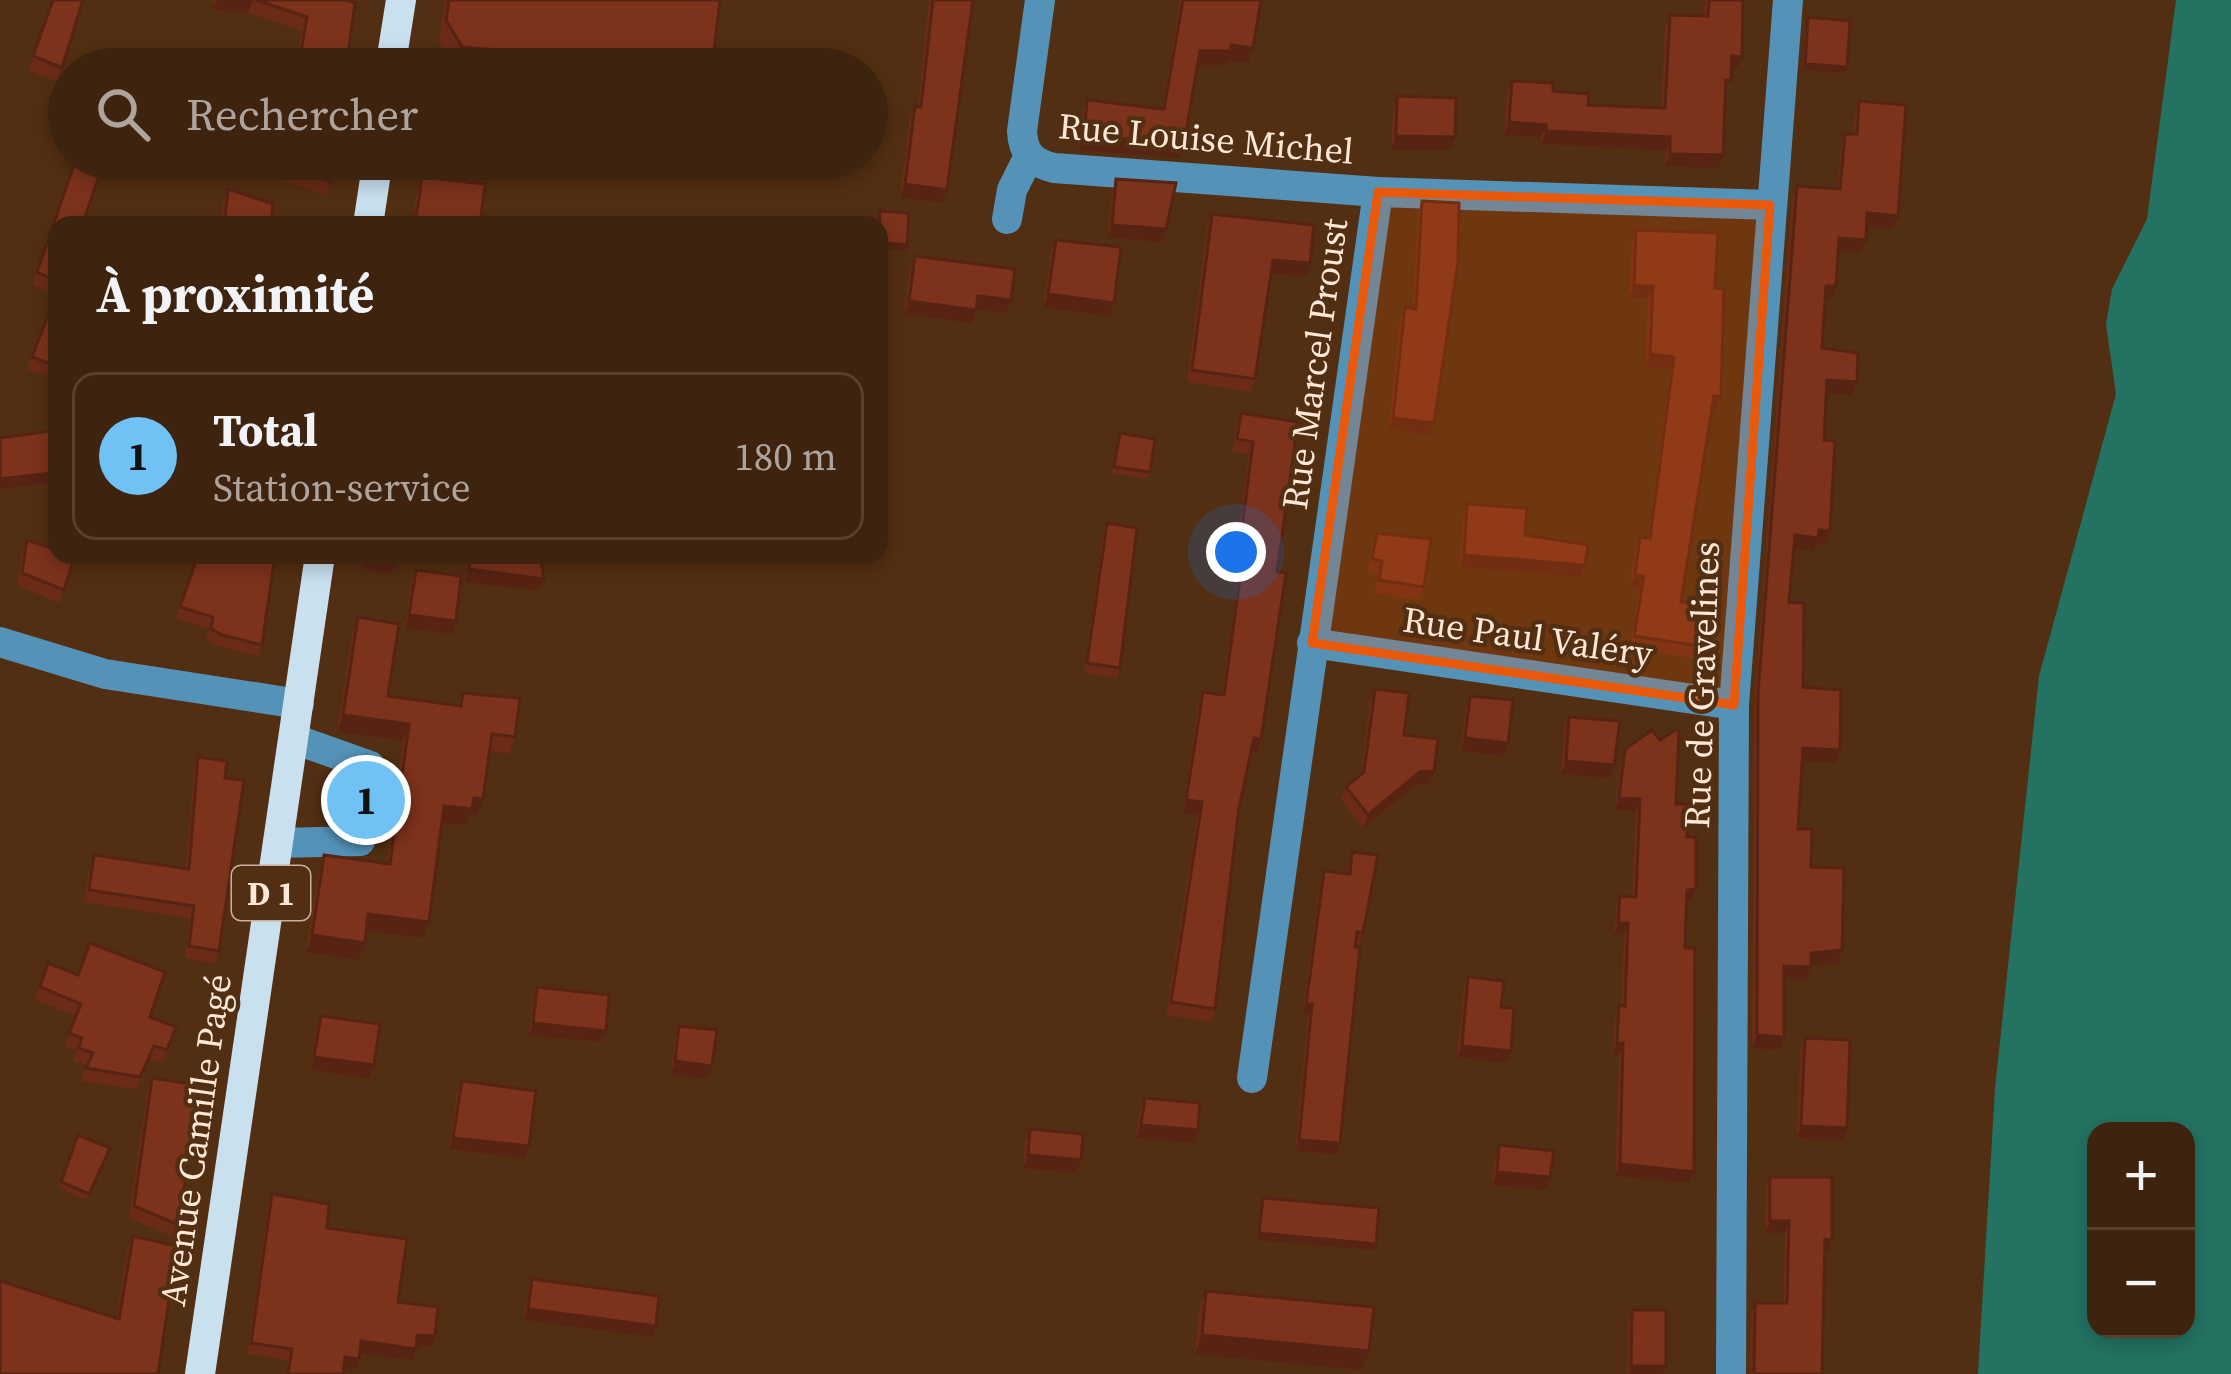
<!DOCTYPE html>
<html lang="fr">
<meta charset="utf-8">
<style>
:root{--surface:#3e230e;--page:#452b17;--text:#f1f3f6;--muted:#ada49e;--line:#57402e;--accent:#70c2f4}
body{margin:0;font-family:"Source Serif 4",serif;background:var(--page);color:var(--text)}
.controls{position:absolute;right:36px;bottom:36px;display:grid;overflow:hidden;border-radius:24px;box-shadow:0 6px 18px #0003}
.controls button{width:108px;height:108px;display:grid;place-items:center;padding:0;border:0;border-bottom:3px solid var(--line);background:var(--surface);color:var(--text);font:60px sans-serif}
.you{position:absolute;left:1236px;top:552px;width:42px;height:42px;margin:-30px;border:9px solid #fff;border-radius:50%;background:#1a73e8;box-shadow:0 0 0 18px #1a73e833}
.badge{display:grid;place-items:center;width:78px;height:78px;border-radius:50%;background:var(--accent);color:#111;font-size:39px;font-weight:700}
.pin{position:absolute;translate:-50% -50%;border:6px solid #fff;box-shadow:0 3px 12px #0006}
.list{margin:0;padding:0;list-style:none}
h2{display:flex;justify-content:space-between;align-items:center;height:156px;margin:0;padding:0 48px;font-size:51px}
h2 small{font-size:39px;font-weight:400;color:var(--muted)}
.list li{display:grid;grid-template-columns:78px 1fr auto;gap:36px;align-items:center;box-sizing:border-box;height:168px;margin:0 24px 24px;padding:0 24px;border:3px solid var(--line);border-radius:24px}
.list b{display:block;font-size:45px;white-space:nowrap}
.list p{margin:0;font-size:39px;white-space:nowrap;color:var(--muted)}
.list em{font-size:39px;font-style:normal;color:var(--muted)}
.icon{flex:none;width:66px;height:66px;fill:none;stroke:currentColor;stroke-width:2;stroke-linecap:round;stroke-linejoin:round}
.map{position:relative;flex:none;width:2231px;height:1374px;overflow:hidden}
.search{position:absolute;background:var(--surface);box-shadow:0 6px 18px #0003;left:48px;top:48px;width:840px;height:132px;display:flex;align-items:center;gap:30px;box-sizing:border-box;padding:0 42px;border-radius:66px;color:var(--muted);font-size:45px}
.panel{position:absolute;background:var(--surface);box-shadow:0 6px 18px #0003;left:48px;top:216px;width:840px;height:348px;border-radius:24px}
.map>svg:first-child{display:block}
</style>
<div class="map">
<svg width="2231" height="1374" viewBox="0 0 2231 1374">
<rect width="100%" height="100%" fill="#522f12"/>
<!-- water -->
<path fill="#237262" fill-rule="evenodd" d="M2176 0H2231V1374H1978L1995 1088 2039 676 2116 394 2106 324 2112 289 2147 219ZM2096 1131H2186V1329H2096Z"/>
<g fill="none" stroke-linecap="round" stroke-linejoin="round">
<!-- minor -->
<g stroke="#5592b8" stroke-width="30">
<path d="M1040 0 1022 131C1023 154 1033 163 1054 168L1378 192"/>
<path d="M1007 219 1012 190 1029 156"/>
<path d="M0 642 105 674 299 704"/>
<path d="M1312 643 1734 705"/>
<path d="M278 843 360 841 370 766 294 739"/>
<path d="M1252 1078 1378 192 1770 205"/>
<path d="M1731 1374 1734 705 1788 0"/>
</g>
<!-- major -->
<g stroke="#c9e0ef" stroke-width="30">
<path d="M390 69 401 0"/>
<path d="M368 225 378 159"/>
<path d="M200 1374 320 555"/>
</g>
</g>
<!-- wall -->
<g fill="#6b2b17">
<path d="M52 0H83L57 82 28 70Z"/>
<path d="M210 0H346V69H295L302 31 248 13 213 10 215 2Z"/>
<path d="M445 0H720L712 69 455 68 439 42Z"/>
<path d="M929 0H973L947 190 942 203 900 197 910 118 915 106H918Z"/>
<path d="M1180 0H1261L1248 63 1227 60 1225 65H1197L1184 143 1179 158 1079 150 1081 115 1087 100 1162 109Z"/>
<path d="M1705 0H1743L1742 57 1737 69H1732L1725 93 1719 168 1665 166 1666 150 1541 144V137L1504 135 1507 93 1512 81 1553 91 1588 105 1661 108 1665 28 1670 15 1704 16Z"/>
<path d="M1808 17 1847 67 1845 73 1802 70 1806 23Z"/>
<path d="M1397 96 1450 150 1391 149 1393 109Z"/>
<path d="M1859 101 1898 216 1893 228 1867 226 1866 240 1861 252 1838 251 1831 299H1826L1822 348 1857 382 1852 395 1827 393 1824 440 1830 531 1826 544 1816 543 1814 550 1794 548 1789 602 1803 687 1835 763 1802 761 1798 829 1811 867 1838 963 1811 965 1806 979H1784V1037L1779 1050 1752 1048 1754 707 1792 198 1797 186 1837 188 1841 146 1845 134H1853L1855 113Z"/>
<path d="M76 159 57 225V380L27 369 56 295 32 285Z"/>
<path d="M287 159H333L330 182 325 195 284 181Z"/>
<path d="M422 177 480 225H412L417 191Z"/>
<path d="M1116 179 1166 229 1161 242 1108 237 1112 192Z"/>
<path d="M228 189 271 225H221L223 202Z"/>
<path d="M1422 201 1430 435 1389 429 1400 319 1405 307 1413 309 1418 213Z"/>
<path d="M1212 214 1306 276 1271 273 1255 379 1251 392 1187 382 1207 227Z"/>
<path d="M1636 230 1715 288 1716 409H1712L1681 602 1699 646 1695 658 1630 649 1639 588 1630 587 1636 549 1640 537 1648 538 1670 370 1645 366 1648 298H1629L1632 242Z"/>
<path d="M1056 240 1114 303 1109 316 1043 307 1051 252Z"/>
<path d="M915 256 1011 300 1007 313 977 309 972 323 905 314 910 269Z"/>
<path d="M1241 413 1298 422 1277 572 1261 739 1257 752 1251 751 1239 808 1215 1009 1211 1022 1166 1015 1197 815 1182 813 1198 704 1203 692 1222 694 1243 541 1237 540 1249 454 1232 452 1236 426Z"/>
<path d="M1120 433 1150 472 1147 479 1112 473Z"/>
<path d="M1467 504 1585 565 1581 577 1460 567 1463 516Z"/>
<path d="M1107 523 1120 668 1116 678 1084 673 1103 533Z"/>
<path d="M1377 533 1424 587 1419 600 1375 593 1378 574 1368 571 1372 546Z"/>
<path d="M27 540 75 556 59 603 17 585 22 553Z"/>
<path d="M198 555 262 645 258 656 218 646 206 640 209 629 176 618Z"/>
<path d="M416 570 456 621 452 634 405 628 411 582Z"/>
<path d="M358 617 388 696 458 705 463 693 515 737 509 754 490 751 477 816 470 815 466 825 442 823 423 938 366 931 359 960 306 952 318 872 324 855 387 864 403 740 337 732 352 634Z"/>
<path d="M1375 689 1404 735 1429 785 1417 784 1363 828 1341 800 1346 787 1361 775 1370 701Z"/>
<path d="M1470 696 1504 756 1461 751 1465 709Z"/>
<path d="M1569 717 1614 765 1610 778 1561 774 1564 729Z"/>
<path d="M1625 749 1676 804 1687 837 1696 889 1691 901H1687L1685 948 1694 1172 1689 1183 1615 1176 1619 1055H1613L1615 1017 1619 1005 1621 1006 1624 935H1614L1616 908 1620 896 1632 897 1636 811 1615 810 1621 761Z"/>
<path d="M198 757 225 778 219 951 214 963 185 958 190 918 84 902 90 867 94 855 186 868 194 769Z"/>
<path d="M1352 852 1363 933 1359 945 1356 944 1336 1154 1295 1151 1308 1015H1302L1320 882 1324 871 1347 874Z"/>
<path d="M48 963 150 1017 176 1027 162 1063 149 1059 136 1089 81 1081 87 1065 73 1061 77 1050 65 1046 76 1016 35 1000Z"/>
<path d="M1468 977 1501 1007 1507 1063 1457 1057 1464 988Z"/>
<path d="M537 987 606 1031 601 1042 529 1035 533 999Z"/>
<path d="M321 1016 369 1078 310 1070 316 1029Z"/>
<path d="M679 1026 707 1079 671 1074 675 1039Z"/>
<path d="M1805 1038 1842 1141 1797 1138 1800 1050Z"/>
<path d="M152 1078 179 1225 174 1237 129 1218 147 1091Z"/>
<path d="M462 1081 529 1146 525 1158 449 1149 457 1093Z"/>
<path d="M1145 1098 1198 1130 1194 1143 1136 1138 1140 1110Z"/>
<path d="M1030 1129 1081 1160 1076 1173 1023 1168 1025 1142Z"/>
<path d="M78 1135 110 1148 87 1200 59 1188Z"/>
<path d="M1499 1145 1550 1177 1546 1190 1492 1185 1495 1158Z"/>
<path d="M1770 1177 1832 1240 1828 1252 1824 1251 1822 1374H1750L1751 1315 1755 1303H1783L1785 1233H1765L1766 1188Z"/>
<path d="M272 1194 327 1228 398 1302 431 1347 416 1346 412 1360 360 1353 355 1370 343 1368V1374H286L288 1360 247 1354 268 1205Z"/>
<path d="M133 1236 158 1374 116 1319 127 1251Z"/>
<path d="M532 1279 656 1326 652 1337 524 1320 528 1290Z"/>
<path d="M1206 1291 1362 1370 1195 1354 1199 1310Z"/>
<path d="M1632 1310 1663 1374H1627L1628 1323Z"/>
</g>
<!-- shaded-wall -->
<g fill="#572313">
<path d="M217 0H253L248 13 213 10Z"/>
<path d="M1231 45 1253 48 1248 63 1227 60 1225 65H1195L1200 51Z"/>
<path d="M462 47 539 54 533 69 455 68Z"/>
<path d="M1732 56 1742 57 1737 69H1728Z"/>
<path d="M549 63 582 66 581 69H547Z"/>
<path d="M1805 64 1847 67 1845 73 1802 70Z"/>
<path d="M1509 122 1546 125 1541 137 1504 135Z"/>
<path d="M1546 131 1670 137 1666 150 1541 144Z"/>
<path d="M1084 136 1184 143 1179 158 1079 150Z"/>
<path d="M1396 136 1455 137 1450 150 1391 149Z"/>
<path d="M1670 154 1723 155 1719 168 1665 166Z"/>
<path d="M905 184 947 190 942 203 900 197Z"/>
<path d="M1867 213 1898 216 1893 228 1863 226Z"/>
<path d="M1112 225 1166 229 1161 242 1108 237Z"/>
<path d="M1839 238 1866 240 1861 252 1834 251Z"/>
<path d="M879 242 907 245 905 251 879 249Z"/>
<path d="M1273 260 1310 263 1306 276 1268 273Z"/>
<path d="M1634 286H1653L1648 298H1629Z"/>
<path d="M1826 286H1836L1831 299H1822Z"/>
<path d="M1048 294 1114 303 1109 316 1043 307Z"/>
<path d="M978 296 1011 300 1007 313 974 309Z"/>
<path d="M909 301 976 310 972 323 905 314Z"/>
<path d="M1650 354 1674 357 1670 370 1645 366Z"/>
<path d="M1827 380 1857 382 1852 395 1823 393Z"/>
<path d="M1714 396 1721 397 1716 409 1710 408Z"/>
<path d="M1393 418 1434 423 1430 435 1389 429Z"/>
<path d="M53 473 49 483 0 489V479Z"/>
<path d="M1242 528H1247L1243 541 1237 540Z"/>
<path d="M1819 530 1830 531 1826 544 1816 543 1814 550 1790 548 1795 535Z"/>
<path d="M366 555 397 559 392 573 361 569Z"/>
<path d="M1464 555 1585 565 1581 577 1460 567Z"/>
<path d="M469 569 544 579 539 591 465 582Z"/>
<path d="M1635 575 1644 576 1639 588 1630 587Z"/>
<path d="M409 615 456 621 452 634 405 628Z"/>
<path d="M343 715 409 724 403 740 337 732Z"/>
<path d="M1254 738 1261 739 1257 752 1249 751Z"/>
<path d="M1465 738 1508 743 1504 756 1461 751Z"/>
<path d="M1803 748 1840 750 1835 763 1798 761Z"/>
<path d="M1566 761 1614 765 1610 778 1561 774Z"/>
<path d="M1421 771 1434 772 1429 785 1417 784 1363 828 1368 815Z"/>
<path d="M474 798 483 799 477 816 470 815 466 825 438 823 444 806Z"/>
<path d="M1619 798 1640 799 1636 811 1615 810Z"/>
<path d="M1186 800 1202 802 1197 815 1182 813Z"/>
<path d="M1696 889 1691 901 1683 902 1687 890Z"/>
<path d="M368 914 429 922 423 938 362 930Z"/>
<path d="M1618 923H1628L1624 935H1614Z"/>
<path d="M312 935 365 943 359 960 306 952Z"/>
<path d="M1842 950 1838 963 1807 966 1811 953Z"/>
<path d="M1784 966 1811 967 1806 979H1779Z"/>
<path d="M1306 1004H1312L1308 1015H1302Z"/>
<path d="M533 1023 606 1031 601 1042 529 1035Z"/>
<path d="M1757 1035 1784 1037 1779 1050 1752 1048Z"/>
<path d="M1617 1043H1623L1619 1055H1613Z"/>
<path d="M1462 1046 1511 1051 1507 1063 1457 1057Z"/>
<path d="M314 1057 374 1065 369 1078 310 1070Z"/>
<path d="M675 1061 712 1066 707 1079 671 1074Z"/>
<path d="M1141 1125 1198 1130 1194 1143 1136 1138Z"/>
<path d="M1801 1126 1847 1128 1842 1141 1797 1138Z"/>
<path d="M453 1138 529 1146 525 1158 449 1149Z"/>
<path d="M1299 1140 1340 1143 1336 1154 1295 1151Z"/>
<path d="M1028 1155 1081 1160 1076 1173 1023 1168Z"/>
<path d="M1620 1164 1694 1172 1689 1183 1615 1176Z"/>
<path d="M1497 1172 1550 1177 1546 1190 1492 1185Z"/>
<path d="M1770 1221H1789L1785 1233H1765Z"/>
<path d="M1259 1233 1376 1244 1374 1250 1257 1240Z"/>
<path d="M1825 1239 1832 1240 1828 1252 1820 1251Z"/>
<path d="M528 1309 656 1326 652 1337 524 1320Z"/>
<path d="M417 1335 435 1336 431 1347 413 1346Z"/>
<path d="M1202 1335 1369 1351 1362 1370 1195 1354Z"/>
<path d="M361 1341 416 1349 412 1360 357 1353Z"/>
<path d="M345 1357 359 1359 355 1370 341 1368Z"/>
<path d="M1631 1366H1666L1663 1374H1628Z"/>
</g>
<!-- building -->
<g fill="#7c321b" stroke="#572313" stroke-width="3">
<path d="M53 0H83L62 68 33 56Z"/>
<path d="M256 0H346L355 3 346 69H298L307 17Z"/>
<path d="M449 0H720L712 69H582V66L549 63 539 54 462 47 446 20Z"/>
<path d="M933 0H973L947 190 905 184 915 106 921 107Z"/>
<path d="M1183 0H1261L1253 48 1231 45 1230 51H1200L1184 143 1084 136 1087 100 1164 109Z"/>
<path d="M1709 0H1743L1742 57 1732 56 1731 81 1726 80 1723 155 1670 154V137L1546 131V125L1509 122 1512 81 1553 83V91L1589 94 1588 105 1665 108 1670 15 1708 16Z"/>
<path d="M1808 17 1850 21 1847 67 1805 64Z"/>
<path d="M1397 96 1456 98 1455 137 1396 136Z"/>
<path d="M1859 101 1906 105 1898 216 1867 213 1866 240 1839 238 1836 286H1826L1822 348 1858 353 1857 382 1827 380 1824 440 1835 441 1830 531 1819 530 1818 538 1795 535 1789 602 1804 603 1803 687 1841 690 1840 750 1803 748 1798 829H1812L1811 867 1844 868 1842 950 1811 953V967L1784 966V1037L1757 1035 1758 694 1797 186 1840 189 1845 134H1857Z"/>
<path d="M76 159H105L82 225H57V281L37 272Z"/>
<path d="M290 159H333L330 182 289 168Z"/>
<path d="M422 177 485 184 480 225H415Z"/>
<path d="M1116 179 1176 183 1166 229 1112 225Z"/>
<path d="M228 189 273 204 271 225H224Z"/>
<path d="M1422 201 1459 203 1458 262 1434 423 1393 418 1405 307 1416 309Z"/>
<path d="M880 211 909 213 907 245 879 242Z"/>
<path d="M1212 214 1314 225 1310 263 1273 260 1255 379 1192 370Z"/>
<path d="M1636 230 1718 233 1715 288 1724 289 1721 397 1714 396 1681 602 1704 605 1699 646 1634 636 1644 576 1635 575 1640 537 1650 538 1674 357 1650 354 1653 286H1634Z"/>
<path d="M1056 240 1121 247 1114 303 1048 294Z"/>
<path d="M915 256 1015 269 1011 300 978 296 976 310 909 301Z"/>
<path d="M57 292V366L32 357Z"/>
<path d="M1241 413 1298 422 1277 572 1286 573 1261 739 1254 738 1239 808 1215 1009 1171 1002 1202 802 1186 800 1203 692 1224 695 1247 528H1242L1253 442 1237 439Z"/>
<path d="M57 430V450L53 473 0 479V438Z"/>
<path d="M1120 433 1155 439 1150 472 1114 467Z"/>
<path d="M1467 504 1527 508 1525 535 1588 545 1585 565 1464 555Z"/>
<path d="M1107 523 1137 528 1120 668 1087 663Z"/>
<path d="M1377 533 1431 539 1424 587 1379 580 1382 561 1372 559Z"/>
<path d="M27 540 57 550V555L75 556 64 590 22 573Z"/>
<path d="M198 555H275L262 645 222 635 211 629 213 617 180 607Z"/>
<path d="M366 555H398L397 559Z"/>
<path d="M471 555H540L544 579 469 569Z"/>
<path d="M416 570 461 576 456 621 409 615Z"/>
<path d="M358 617 399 624 388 696 461 706 463 693 520 698 515 737 492 734 483 799 474 798 472 809 444 806 429 922 368 914 365 943 312 935 324 855 390 864 409 724 343 715Z"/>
<path d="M1375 689 1409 693 1404 735 1438 739 1434 772 1421 771 1368 815 1346 787 1364 772Z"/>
<path d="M1470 696 1513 700 1508 743 1465 738Z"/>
<path d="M1569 717 1620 721 1614 765 1566 761Z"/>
<path d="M1679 728 1676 804H1688L1687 837H1696V889L1687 890 1685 948H1695L1694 1172 1620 1164 1623 1043H1617L1619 1005 1625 1006 1628 923H1618L1620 896 1636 897 1640 799 1619 798 1625 749 1652 730 1660 740Z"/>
<path d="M198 757 227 761 225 778 244 780 219 951 189 946 194 906 89 890 94 855 189 869Z"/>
<path d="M1352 852 1378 855 1363 933 1357 932 1355 947 1360 948 1340 1143 1299 1140 1312 1004H1306L1324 871 1350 874Z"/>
<path d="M90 943 165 972 150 1017 176 1027 167 1050 154 1046 140 1077 86 1068 93 1053 78 1048 82 1038 69 1033 81 1004 40 987 48 963 78 975Z"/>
<path d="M1468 977 1504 981 1501 1007 1514 1008 1511 1051 1462 1046Z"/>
<path d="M537 987 609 995 606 1031 533 1023Z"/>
<path d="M321 1016 380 1024 374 1065 314 1057Z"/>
<path d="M679 1026 717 1030 712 1066 675 1061Z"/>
<path d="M1805 1038 1850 1040 1847 1128 1801 1126Z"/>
<path d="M152 1078 199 1085 179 1225 134 1206Z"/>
<path d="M462 1081 536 1091 529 1146 453 1138Z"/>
<path d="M1145 1098 1200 1103 1198 1130 1141 1125Z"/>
<path d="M1030 1129 1083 1134 1081 1160 1028 1155Z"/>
<path d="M78 1135 110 1148 89 1194 61 1182Z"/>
<path d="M1499 1145 1554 1151 1550 1177 1497 1172Z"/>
<path d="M1770 1177H1832V1240L1825 1239 1822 1374H1754L1755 1303H1787L1789 1221H1770Z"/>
<path d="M272 1194 329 1204 327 1228 407 1239 398 1302 438 1307 435 1336 417 1335 416 1349 361 1341 359 1359 345 1357 343 1374H288L292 1349 251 1343Z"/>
<path d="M1263 1198 1379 1208 1376 1244 1259 1233Z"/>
<path d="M133 1236 177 1246 158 1374H0V1281L119 1319Z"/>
<path d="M532 1279 659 1296 656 1326 528 1309Z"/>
<path d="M1206 1291 1374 1307 1369 1351 1202 1335Z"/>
<path d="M1632 1310H1666V1366H1631Z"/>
</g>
<!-- marked area -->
<path fill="#e8590c" fill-opacity="0.2" stroke="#e8590c" stroke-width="9" stroke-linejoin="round" d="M1378 192 1770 205 1734 705 1312 643Z"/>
<g text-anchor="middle" stroke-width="9" stroke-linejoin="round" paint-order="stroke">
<!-- shield labels -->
<rect fill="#522f12" stroke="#cbb09d" stroke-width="3" x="232" y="866" width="78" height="54" rx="9"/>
<g font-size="33" font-weight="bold" fill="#ffe8d8">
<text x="271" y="905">D 1</text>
</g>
<!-- street labels -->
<g font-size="36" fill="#ffe8d8" stroke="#522f12">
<text transform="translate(1206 138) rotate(5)" y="13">Rue Louise Michel</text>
<text transform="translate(1314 364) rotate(-82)" y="13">Rue Marcel Proust</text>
<text transform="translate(1528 636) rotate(8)" y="13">Rue Paul Valéry</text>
<text transform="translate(1701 685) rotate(-88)" y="13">Rue de Gravelines</text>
<text transform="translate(195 1140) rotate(-82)" y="13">Avenue Camille Pagé</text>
</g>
</g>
</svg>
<div class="controls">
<button>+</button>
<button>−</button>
</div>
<div class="you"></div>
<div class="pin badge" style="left:366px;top:800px">1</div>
<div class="search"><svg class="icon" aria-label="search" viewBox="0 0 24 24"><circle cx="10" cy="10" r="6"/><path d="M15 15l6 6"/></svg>Rechercher</div>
<section class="panel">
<h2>À proximité<small></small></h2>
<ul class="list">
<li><span class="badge">1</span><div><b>Total</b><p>Station-service</p></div><em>180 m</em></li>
</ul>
</section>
</div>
